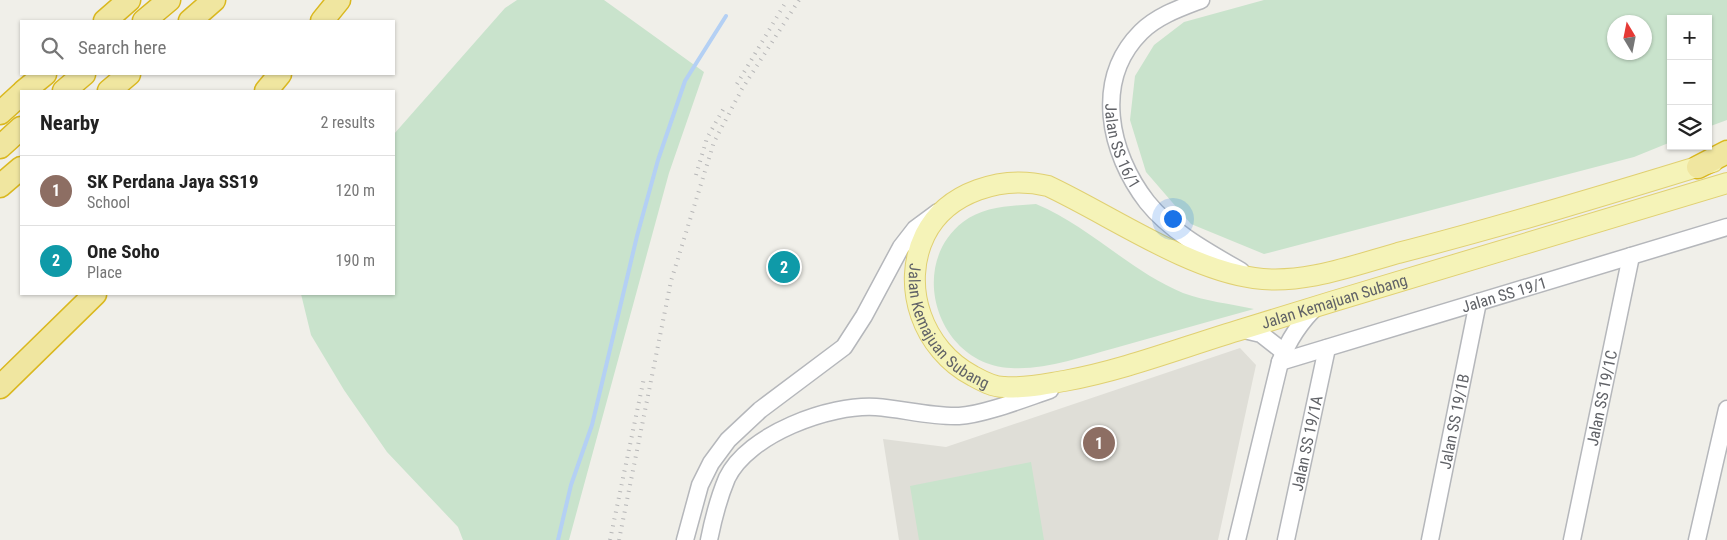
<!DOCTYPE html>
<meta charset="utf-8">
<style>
:root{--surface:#fff;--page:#f2f2f2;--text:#222;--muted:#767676;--line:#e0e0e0;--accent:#d3684b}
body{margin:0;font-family:"Roboto Condensed",sans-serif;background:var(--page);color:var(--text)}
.controls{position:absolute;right:15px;top:15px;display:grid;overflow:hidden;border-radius:0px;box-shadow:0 1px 4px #0004}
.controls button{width:45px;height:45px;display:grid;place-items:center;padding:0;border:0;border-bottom:1px solid var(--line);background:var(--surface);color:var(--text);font:25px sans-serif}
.compass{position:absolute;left:1607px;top:15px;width:45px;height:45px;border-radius:50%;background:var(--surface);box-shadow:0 1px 4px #0004;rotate:350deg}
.you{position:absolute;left:1172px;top:218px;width:18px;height:18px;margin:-12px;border:4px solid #fff;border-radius:50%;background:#1a73e8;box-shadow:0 0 0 8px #1a73e833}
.badge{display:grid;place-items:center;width:32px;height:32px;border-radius:50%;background:var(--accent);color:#fff;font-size:16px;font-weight:700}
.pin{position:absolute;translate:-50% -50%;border:2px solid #fff;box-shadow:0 1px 5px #0006}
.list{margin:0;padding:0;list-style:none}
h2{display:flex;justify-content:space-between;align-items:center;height:65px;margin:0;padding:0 20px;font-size:21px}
h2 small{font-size:16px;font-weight:400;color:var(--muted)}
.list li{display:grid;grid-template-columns:32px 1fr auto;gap:15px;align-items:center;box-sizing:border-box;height:70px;padding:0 20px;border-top:1px solid var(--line)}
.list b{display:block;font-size:19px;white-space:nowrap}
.list p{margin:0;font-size:16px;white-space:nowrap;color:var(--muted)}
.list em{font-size:16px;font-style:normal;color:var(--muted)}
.icon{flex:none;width:28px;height:28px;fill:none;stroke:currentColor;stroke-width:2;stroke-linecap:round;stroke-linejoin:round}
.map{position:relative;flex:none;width:1727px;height:540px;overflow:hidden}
.search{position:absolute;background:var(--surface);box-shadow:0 1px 4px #0004;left:20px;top:20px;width:375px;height:55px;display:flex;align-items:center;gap:12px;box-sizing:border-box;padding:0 18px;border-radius:0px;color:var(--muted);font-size:19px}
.panel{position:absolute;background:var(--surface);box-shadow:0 1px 4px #0004;left:20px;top:90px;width:375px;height:205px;border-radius:0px}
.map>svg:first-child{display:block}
</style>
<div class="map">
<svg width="1727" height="540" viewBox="0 0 1727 540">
<rect width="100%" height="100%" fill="#f0efe9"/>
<!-- education -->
<path fill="#dfded7" d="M1240 348 1256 365 1218 540H899L883 439 946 447Z"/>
<!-- green -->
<g fill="#c9e3cc" fill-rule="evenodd">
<path d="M517 0H604L704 72 669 173 569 540H463L458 527 387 452 344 390 311 335 301 294H394V134L505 8Z"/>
<path d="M1264 0H1727V120L1708 127V19H1671V142L1634 157 1264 254 1191 224 1146 172 1130 120 1135 76 1154 45 1184 22ZM1644 22V52H1614V22Z"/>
<path d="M1036 204C1089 226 1130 271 1183 293 1205 301 1231 304 1254 309 1207 322 1161 335 1115 348 1081 357 1046 370 1011 368 938 365 906 266 963 222 984 206 1011 206 1036 204Z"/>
<path d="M1031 462 1044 540H919L910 486Z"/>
</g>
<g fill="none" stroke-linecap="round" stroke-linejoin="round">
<!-- stream -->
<path stroke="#b4d0f4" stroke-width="4" d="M558 540 571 485 592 425 637 236 658 160 685 81 726 16"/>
<!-- minor casing -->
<g stroke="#b5b7bb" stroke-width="19">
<g id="minor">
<path id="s1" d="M1201 0C1180 8 1157 16 1141 32 1093 80 1109 153 1147 202 1171 232 1208 252 1241 271"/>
<path d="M1240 329 1261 334 1284 352"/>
<path id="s2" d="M1280 362 1727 227"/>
<path d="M685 540 700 485 711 463 728 440 760 410 844 347 864 316 901 247 915 229 938 212"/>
<path d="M709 540C713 520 719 497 727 478 748 434 830 404 876 407 903 409 931 417 959 416 983 415 1026 398 1050 390"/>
<path d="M1237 540 1280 362C1288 341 1300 322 1317 306"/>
<path id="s3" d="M1286 540 1327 348"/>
<path id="s4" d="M1430 540 1478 302"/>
<path id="s5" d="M1572 540 1631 256"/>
<path d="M1697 540 1727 409"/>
</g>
</g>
<!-- major casing -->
<g stroke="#e0d072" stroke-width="22">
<g id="major">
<path id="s6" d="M1713 162C1609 194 1504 226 1398 253 1352 266 1302 285 1254 278 1187 269 1110 215 1048 186 1003 175 947 191 925 235 900 286 923 350 973 376 982 381 993 387 1004 387 1023 389 1045 384 1064 381 1125 370 1183 347 1243 329 1404 279 1566 232 1727 183"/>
</g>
</g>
<!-- highway casing -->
<g stroke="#dab81f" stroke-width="25">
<g id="highway">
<path d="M105 21 129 0"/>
<path d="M144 21 169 0"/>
<path d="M190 21 214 0"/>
<path d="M322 21 339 0"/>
<path d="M24 91 45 74"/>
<path d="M64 91 84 74"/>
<path d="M109 91 129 74"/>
<path d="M266 91 280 74"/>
<path d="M0 113 21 94"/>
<path d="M0 147 21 128"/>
<path d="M1698 167 1727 152"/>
<path d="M0 186 21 168"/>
<path d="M0 387 95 294"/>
</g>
</g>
<!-- minor -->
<use href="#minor" stroke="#fff" stroke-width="16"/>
<!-- major -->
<use href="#major" stroke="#f5f3b8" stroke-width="20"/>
<!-- highway -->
<use href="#highway" stroke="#f0e6a0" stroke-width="22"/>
<!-- rail -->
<g stroke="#b6b6b7" stroke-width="4" stroke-dasharray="1 6" stroke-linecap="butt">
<path d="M737 84 787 0"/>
<path d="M696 175 707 138 724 108"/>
<path d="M610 540 644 378"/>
<path d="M619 540 671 281 714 142 742 89 799 0"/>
</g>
</g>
<g text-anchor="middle" stroke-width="4" stroke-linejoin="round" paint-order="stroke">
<!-- street labels -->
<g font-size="16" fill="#606267" stroke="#fff">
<text dy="6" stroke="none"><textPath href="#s1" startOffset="192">Jalan SS 16/1</textPath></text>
<text dy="6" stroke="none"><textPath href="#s2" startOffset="234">Jalan SS 19/1</textPath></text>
<text dy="6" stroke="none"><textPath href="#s6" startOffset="1384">Jalan Kemajuan Subang</textPath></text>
<text dy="6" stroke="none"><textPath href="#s6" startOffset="950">Jalan Kemajuan Subang</textPath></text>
<text dy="6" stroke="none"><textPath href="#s5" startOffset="145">Jalan SS 19/1C</textPath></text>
<text dy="6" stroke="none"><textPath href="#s4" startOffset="121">Jalan SS 19/1B</textPath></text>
<text dy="6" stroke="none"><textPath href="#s3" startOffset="99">Jalan SS 19/1A</textPath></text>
</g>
</g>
</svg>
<div class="controls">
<button>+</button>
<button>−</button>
<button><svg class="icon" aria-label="layers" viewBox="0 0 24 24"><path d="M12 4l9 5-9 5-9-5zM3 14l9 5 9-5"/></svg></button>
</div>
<svg class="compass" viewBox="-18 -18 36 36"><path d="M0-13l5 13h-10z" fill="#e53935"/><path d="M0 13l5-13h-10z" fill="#767676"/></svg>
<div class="you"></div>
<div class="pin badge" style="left:1099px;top:443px;background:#8d6e63">1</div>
<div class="pin badge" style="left:784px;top:267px;background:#0f9aa8">2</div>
<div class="search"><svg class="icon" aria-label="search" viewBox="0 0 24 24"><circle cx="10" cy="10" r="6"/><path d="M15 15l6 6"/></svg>Search here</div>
<section class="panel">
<h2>Nearby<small>2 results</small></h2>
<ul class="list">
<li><span class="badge" style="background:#8d6e63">1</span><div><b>SK Perdana Jaya SS19</b><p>School</p></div><em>120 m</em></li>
<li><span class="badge" style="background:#0f9aa8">2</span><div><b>One Soho</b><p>Place</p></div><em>190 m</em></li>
</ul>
</section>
</div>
